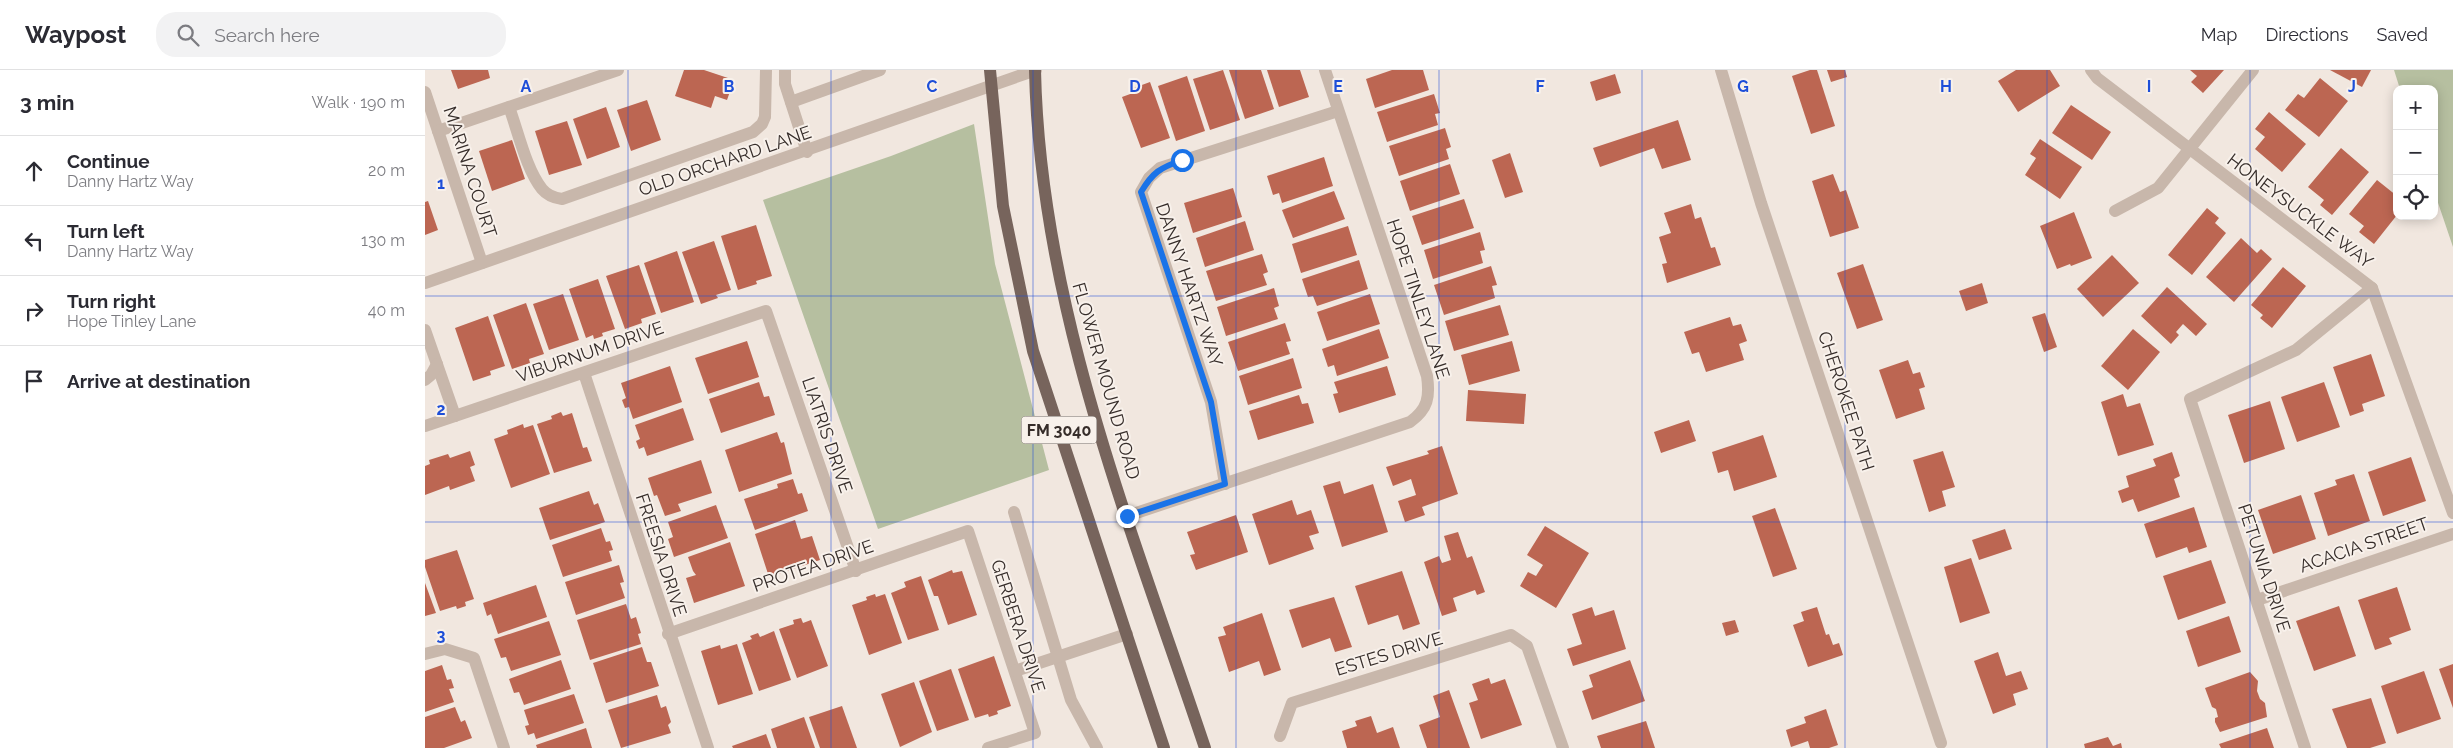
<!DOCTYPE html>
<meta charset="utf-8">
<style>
:root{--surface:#fff;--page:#f2f2f3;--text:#2b2b33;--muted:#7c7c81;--line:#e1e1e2}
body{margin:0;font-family:Raleway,sans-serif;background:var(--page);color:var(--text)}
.controls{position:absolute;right:15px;top:15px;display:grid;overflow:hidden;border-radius:10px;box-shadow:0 2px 12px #0003}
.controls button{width:45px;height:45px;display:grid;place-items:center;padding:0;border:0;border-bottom:1px solid var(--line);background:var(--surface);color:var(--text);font:25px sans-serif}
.stop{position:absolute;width:15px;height:15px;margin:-11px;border:4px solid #1a73e8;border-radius:50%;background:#fff}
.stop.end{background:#1a73e8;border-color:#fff;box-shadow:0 1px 5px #0008}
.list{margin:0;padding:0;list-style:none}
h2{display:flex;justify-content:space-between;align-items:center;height:65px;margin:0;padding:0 20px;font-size:21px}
h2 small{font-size:16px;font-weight:400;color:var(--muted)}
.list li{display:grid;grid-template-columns:32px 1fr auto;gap:15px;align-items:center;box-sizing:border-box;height:70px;padding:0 20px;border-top:1px solid var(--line)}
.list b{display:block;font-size:19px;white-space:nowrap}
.list p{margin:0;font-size:16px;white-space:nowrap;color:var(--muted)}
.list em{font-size:16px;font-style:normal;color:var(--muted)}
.icon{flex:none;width:28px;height:28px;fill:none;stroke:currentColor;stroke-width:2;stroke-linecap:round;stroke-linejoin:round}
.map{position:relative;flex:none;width:2028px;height:678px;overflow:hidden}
header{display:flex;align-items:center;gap:30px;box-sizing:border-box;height:70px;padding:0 25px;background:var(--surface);border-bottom:1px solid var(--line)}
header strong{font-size:24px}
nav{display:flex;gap:28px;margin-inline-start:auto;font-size:18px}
.search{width:350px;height:45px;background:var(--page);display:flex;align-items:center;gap:12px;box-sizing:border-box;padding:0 18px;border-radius:20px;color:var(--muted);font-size:19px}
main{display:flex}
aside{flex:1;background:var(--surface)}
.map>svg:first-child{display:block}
</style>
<header>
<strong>Waypost</strong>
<div class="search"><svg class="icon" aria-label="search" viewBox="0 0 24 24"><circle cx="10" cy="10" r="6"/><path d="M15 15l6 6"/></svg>Search here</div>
<nav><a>Map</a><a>Directions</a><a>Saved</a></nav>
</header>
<main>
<aside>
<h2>3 min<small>Walk · 190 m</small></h2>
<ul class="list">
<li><svg class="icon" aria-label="ahead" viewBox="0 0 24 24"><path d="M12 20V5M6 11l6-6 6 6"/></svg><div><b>Continue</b><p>Danny Hartz Way</p></div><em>20 m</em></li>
<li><svg class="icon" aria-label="left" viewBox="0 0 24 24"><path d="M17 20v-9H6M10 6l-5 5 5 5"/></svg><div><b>Turn left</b><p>Danny Hartz Way</p></div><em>130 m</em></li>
<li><svg class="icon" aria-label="right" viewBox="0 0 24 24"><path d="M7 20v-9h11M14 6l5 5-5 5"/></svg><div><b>Turn right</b><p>Hope Tinley Lane</p></div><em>40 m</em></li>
<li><svg class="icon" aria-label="arrive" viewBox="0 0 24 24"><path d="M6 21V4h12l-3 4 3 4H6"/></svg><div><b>Arrive at destination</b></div></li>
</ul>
</aside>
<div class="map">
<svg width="2028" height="678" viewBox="0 0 2028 678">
<rect width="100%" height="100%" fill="#f1e7df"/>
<!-- green -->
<g fill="#b6bfa0">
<path d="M1969 0H2028V177L2009 121V19H1975Z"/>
<path d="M549 54 570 194 624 400 453 459 338 130 466 86Z"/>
</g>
<!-- building -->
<g fill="#bc6652">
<path d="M26 0H63L65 8 33 19Z"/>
<path d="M259 0H279L309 10 302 30 290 26 286 38 250 26Z"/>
<path d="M798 0 815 50 785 60 768 9Z"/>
<path d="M804 0H836L849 39 820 49Z"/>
<path d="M842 0H875L884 27 854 37Z"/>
<path d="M967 0H998L1004 20 950 38 941 9Z"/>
<path d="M1385 0H1392L1410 56 1386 64 1367 6Z"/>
<path d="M1402 0H1420L1422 7 1406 12Z"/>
<path d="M1591 0H1625L1635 16 1593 42 1573 11Z"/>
<path d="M1765 0H1799L1778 23 1766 12 1772 6Z"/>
<path d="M1905 0H1946L1937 17Z"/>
<path d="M1190 4 1196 23 1171 31 1165 12Z"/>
<path d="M762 6 780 61 751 71 733 16Z"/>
<path d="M1895 8 1923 31 1894 67 1860 40 1873 24 1879 28Z"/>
<path d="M725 12 745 68 716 78 697 27 708 23 706 19Z"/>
<path d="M1009 24 1015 43 1010 44 1013 55 962 72 952 42Z"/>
<path d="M222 30 236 70 206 81 192 40Z"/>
<path d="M1646 35 1686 62 1667 90 1627 63Z"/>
<path d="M181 37 195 77 162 89 148 49Z"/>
<path d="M1844 42 1881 74 1857 102 1830 79 1840 67 1830 59Z"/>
<path d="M1253 50 1266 90 1237 99 1229 78 1175 97 1168 78Z"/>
<path d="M142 51 157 95 124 105 110 61Z"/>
<path d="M1020 58 1026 77 1021 79 1024 89 974 106 964 76Z"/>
<path d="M1615 69 1657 97 1635 129 1600 105 1611 88 1605 84Z"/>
<path d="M87 70 100 109 67 121 54 81Z"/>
<path d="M1916 78 1944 102 1907 145 1895 135 1899 130 1883 117Z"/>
<path d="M1085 83 1098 122 1080 128 1067 90Z"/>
<path d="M899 87 908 116 857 133 854 123 848 125 842 106Z"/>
<path d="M1025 94 1035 124 985 141 975 111Z"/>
<path d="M1408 104 1415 122 1421 120 1434 158 1405 167 1387 111Z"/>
<path d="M1952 110 1972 126V145L1949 174 1934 162 1939 156 1924 144Z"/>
<path d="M808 118 817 147 768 163 759 133Z"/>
<path d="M909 121 920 149 868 168 857 140Z"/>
<path d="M1039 129 1049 158 997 175 987 146Z"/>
<path d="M3 131 13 160 0 165V132Z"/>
<path d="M1266 134 1270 149 1276 147 1286 178 1290 177 1296 195 1242 213 1237 194 1242 193 1234 167 1246 163 1239 143Z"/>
<path d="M1782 138 1794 148 1790 153 1801 163 1767 205 1743 185Z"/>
<path d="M1649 142 1667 188 1646 196 1645 194 1632 199 1615 156Z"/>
<path d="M820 151 829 180 780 197 771 168Z"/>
<path d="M331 155 347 206 331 211 332 214 313 220 296 166Z"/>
<path d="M923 156 932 185 876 203 867 174Z"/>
<path d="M1055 162 1060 180 1055 181 1058 193 1008 209 999 180Z"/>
<path d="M1816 168 1832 183 1836 179 1847 189 1809 232 1781 207Z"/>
<path d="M289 171 306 220 291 225 293 228 276 234 257 182Z"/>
<path d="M252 181 269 232 236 243 219 193Z"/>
<path d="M837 184 843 202 838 204 842 215 791 231 781 201Z"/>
<path d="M1687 185 1714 213 1678 247 1652 219Z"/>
<path d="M934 190 943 219 892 236 888 226 883 227 877 209Z"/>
<path d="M1438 194 1458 250 1432 259 1412 203Z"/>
<path d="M214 195 231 244 216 249 217 253 200 259 181 206Z"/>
<path d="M1066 196 1072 215 1067 216 1070 228 1019 245 1009 215Z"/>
<path d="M1858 197 1881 216 1847 258 1835 248 1838 245 1826 235Z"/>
<path d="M173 209 190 259 177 263 178 266 169 269 168 265 161 268 144 219Z"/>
<path d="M1557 213 1563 233 1541 241 1534 221Z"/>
<path d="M1742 217 1782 254 1771 266 1758 254 1751 262 1754 265 1746 274 1716 246Z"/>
<path d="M849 218 854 236 849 238 853 249 801 266 792 237Z"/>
<path d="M138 224 154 270 124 280 108 234Z"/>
<path d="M945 224 955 254 902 271 892 242Z"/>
<path d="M101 233 119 284 104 289 105 293 87 299 68 245Z"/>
<path d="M1075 235 1084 265 1029 281 1020 251Z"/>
<path d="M1620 243 1632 277 1619 282 1607 247Z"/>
<path d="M63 246 80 296 65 301 66 305 48 311 30 258Z"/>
<path d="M1305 247 1308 256 1316 254 1322 271 1314 274 1319 290 1281 302 1274 282 1267 284 1259 262Z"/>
<path d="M860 253 866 271 861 272 865 284 813 301 803 272Z"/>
<path d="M954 259 964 288 912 306 909 295 903 297 897 279Z"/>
<path d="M1708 259 1735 282 1703 320 1676 296Z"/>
<path d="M322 271 334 307 283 324 270 288Z"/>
<path d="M1087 271 1095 301 1044 315 1036 285Z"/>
<path d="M1946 284 1960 326 1937 334 1939 341 1925 346 1908 297Z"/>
<path d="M868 288 877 318 823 335 814 306Z"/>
<path d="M1483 290 1488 304 1495 302 1500 317 1494 319 1500 339 1471 349 1454 300Z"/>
<path d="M245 296 257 332 208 349 204 337 200 338 197 330 201 328 196 313Z"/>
<path d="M962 296 971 325 914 343 908 324 913 323 909 312Z"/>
<path d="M334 312 339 327 344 326 350 345 296 363 284 329Z"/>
<path d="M1899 312 1915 357 1872 372 1856 327Z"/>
<path d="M1043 320 1101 324 1099 354 1041 351Z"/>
<path d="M1698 324 1702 337 1715 333 1729 375 1693 386 1676 332Z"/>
<path d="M874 325 877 334 883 333 889 353 833 370 824 341Z"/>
<path d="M1845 331 1860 379 1819 393 1803 345Z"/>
<path d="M258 338 269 370 222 386 219 377 214 379 211 371 215 369 210 355Z"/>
<path d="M136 342 138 346 147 343 158 378 162 377 167 391 129 403 112 354 127 349 126 346Z"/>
<path d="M1264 350 1271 371 1236 383 1229 362Z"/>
<path d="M98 354 99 358 108 355 125 404 86 418 69 369 83 364 82 360Z"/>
<path d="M352 362 356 373 359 372 367 404 314 422 300 380Z"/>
<path d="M1338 365 1352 407 1309 421 1303 400 1293 403 1287 382Z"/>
<path d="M1017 376 1033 424 997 437 1000 445 980 452 973 431 991 425 986 409 968 416 961 397 1004 384 1002 381Z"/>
<path d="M45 381 50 395 45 397 50 411 25 420 24 416 0 425V396L5 394 4 390 23 384 25 388Z"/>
<path d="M1518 381 1530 417 1517 421 1521 436 1504 442 1488 390Z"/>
<path d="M1747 382 1755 406 1749 409 1755 427 1713 442 1708 429 1697 433 1693 421 1704 417 1701 406 1731 396 1728 389Z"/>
<path d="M1986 387 2001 431 1958 446 1943 402Z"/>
<path d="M276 390 287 423 253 434 256 441 240 446 232 425 229 426 223 408Z"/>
<path d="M1929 404 1945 451 1903 466 1889 423 1912 415 1910 410Z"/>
<path d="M368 409 373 424 377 423 383 441 330 460 319 429 353 418 352 414Z"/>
<path d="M915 411 919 424 948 414 963 462 917 477 898 416Z"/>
<path d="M164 421 169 435 173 433 180 452 125 470 114 438Z"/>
<path d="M1876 425 1891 469 1848 484 1833 440Z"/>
<path d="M867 430 872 445 886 440 894 463 884 466 889 479 844 495 827 444Z"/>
<path d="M291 435 303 468 249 487 243 469 248 467 243 452Z"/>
<path d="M1769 437 1782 477 1764 483 1762 477 1731 488 1719 454Z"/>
<path d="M1350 438 1372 499 1348 507 1327 446Z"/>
<path d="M811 445 823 482 771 500 765 485 770 484 762 462Z"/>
<path d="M370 450 376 469 387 466 395 490 344 507 330 464Z"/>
<path d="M1120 456 1164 483 1131 538 1095 516 1103 502 1111 506 1118 495 1102 485Z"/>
<path d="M176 458 181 472 185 471 188 480 184 481 187 491 138 507 127 475Z"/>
<path d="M1580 459 1587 479 1554 490 1547 470Z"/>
<path d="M1033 462 1042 488 1047 486 1060 522 1052 525 1050 520 1028 528 1032 541 1017 546 999 492 1014 486 1017 493 1026 490 1019 466Z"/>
<path d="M305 472 320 516 269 533 261 508 271 505 268 501 263 487Z"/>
<path d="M32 480 49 529 40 532 41 536 32 539 31 536 15 541 0 497V490Z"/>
<path d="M1546 488 1565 543 1535 553 1519 497Z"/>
<path d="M1786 490 1801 533 1753 550 1738 506Z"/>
<path d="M194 495 199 512 195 513 200 528 151 545 140 512Z"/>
<path d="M527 500 528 503 537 501 552 545 523 555 513 526H509L503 510Z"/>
<path d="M977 501 995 554 978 560 973 545 943 555 930 516Z"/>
<path d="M496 506 514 560 483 570 466 523 481 517 479 512Z"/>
<path d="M0 513 11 543 0 546Z"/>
<path d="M111 515 122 547 73 564 66 544 62 546 58 533Z"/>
<path d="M1972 517 1986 560 1964 568 1967 574 1950 580 1933 530Z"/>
<path d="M450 524 451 527 460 524 477 573 444 585 427 535 442 530 441 527Z"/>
<path d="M909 527 927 577 910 582 905 568 877 578 864 540Z"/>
<path d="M201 534 206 549 211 547 216 563 213 564 216 574 165 590 152 550Z"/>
<path d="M1914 536 1931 586 1889 601 1871 551Z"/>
<path d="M1167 537 1170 546 1189 540 1201 579 1148 596 1142 579 1157 574 1147 544Z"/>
<path d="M1392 537 1401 565 1404 564 1408 575 1414 573 1418 585 1383 597 1368 555 1379 551 1376 542Z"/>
<path d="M837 543 856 600 839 606 834 591 804 602 793 567 801 565 798 557Z"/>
<path d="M1804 546 1816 582 1773 597 1761 561Z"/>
<path d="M376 548 378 553 386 550 403 596 372 608 354 559 369 554 368 550Z"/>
<path d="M1310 550 1314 562 1301 566 1297 553Z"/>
<path d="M124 551 136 585 86 601 81 587 76 588 69 569Z"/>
<path d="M349 561 366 610 334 621 317 573 327 569 325 566 333 563 335 567Z"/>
<path d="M312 574 328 624 293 635 276 581 295 575 296 579Z"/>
<path d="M217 577 222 592H226L234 616 181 633 168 593Z"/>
<path d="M1573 582 1581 606 1596 601 1603 619 1588 624 1591 635 1568 644 1549 591Z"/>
<path d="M569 586 586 636 572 641 573 644 564 647 563 644 550 648 533 599Z"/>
<path d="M136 590 146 619 99 635 94 622 89 623 84 609Z"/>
<path d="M1205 590 1220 631 1167 650 1157 621 1168 617 1164 605Z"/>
<path d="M2028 594V638L2014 599Z"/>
<path d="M17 595 22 610 26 609 29 618 24 619 29 632 0 642V601Z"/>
<path d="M526 599 544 650 512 661 494 611Z"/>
<path d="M1999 601 2016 649 1972 664 1956 616Z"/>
<path d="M1825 602 1833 611 1832 621 1835 629 1840 633 1842 647 1795 662 1790 652V648L1793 647 1791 639 1787 637 1780 618Z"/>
<path d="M1064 608 1066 614 1080 609 1097 655 1056 669 1044 633 1053 630 1047 614Z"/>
<path d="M489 612 507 662 475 677 456 624Z"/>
<path d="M1024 620 1045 678H1002L994 655 1015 647 1008 626Z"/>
<path d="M149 624 159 653 111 669 109 663 103 665 100 656 104 655 99 640Z"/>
<path d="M232 625 236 638 241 636 246 652 243 655 246 663 196 678 183 640Z"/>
<path d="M1946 628 1961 673 1945 678H1922L1907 639Z"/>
<path d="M417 636 432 678H395L384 647Z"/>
<path d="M30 637 36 652 40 650 47 668 19 678H0V647Z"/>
<path d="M1401 639 1413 675 1404 678H1385L1383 671 1366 677 1361 660 1381 653 1379 647Z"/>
<path d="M946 646 952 663 968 657 975 678H922L917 661 932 656 930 651Z"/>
<path d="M379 647 390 678H352L346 659Z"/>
<path d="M1221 651 1230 678H1176L1172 666Z"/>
<path d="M161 658 167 678H112L111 675Z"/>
<path d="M1842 658 1849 678H1796L1794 674Z"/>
<path d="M341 664 346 678H308L307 676Z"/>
<path d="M1683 667 1688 676 1696 673 1697 678H1660L1659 674Z"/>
</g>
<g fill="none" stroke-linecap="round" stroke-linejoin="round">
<!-- minor -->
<g stroke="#c8b7ab" stroke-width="12">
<path d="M360 0V14L382 82"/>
<path d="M1296 0 1336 133 1516 673"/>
<path d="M1666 0 1672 8 1947 218 2028 443"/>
<path d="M0 22 57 193"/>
<path d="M366 32 455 0"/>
<path d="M84 37C93 61 101 99 117 119 122 125 129 128 137 129L328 62 337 54 340 47 341 0"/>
<path d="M13 61 193 0"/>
<path d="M1690 141 1733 118 1828 0"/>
<path d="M0 213 611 0"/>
<path d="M0 260 30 346"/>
<path d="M159 303 283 678"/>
<path d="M0 310 6 305 12 294"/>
<path d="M0 356 341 241 431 501"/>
<path d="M800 414 786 332 716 122 724 108 735 98 913 41"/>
<path d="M589 442 646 630 672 678"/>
<path d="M702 446 985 352C1003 339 1005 327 1002 306L900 0"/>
<path d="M1832 530 2028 464"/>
<path d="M243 564 543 461 610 663 563 678"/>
<path d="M0 584 20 579 49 588 79 678"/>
<path d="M590 601 702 564"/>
<path d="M855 666 867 633 1086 565 1102 576 1138 678"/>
<path d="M1880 678 1765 329 1871 280 1947 218"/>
</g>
<!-- major -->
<g stroke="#77645c" stroke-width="12">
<path d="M565 0 578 136 608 281 739 678"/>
<path d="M610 0C615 236 706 457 780 678"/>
</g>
</g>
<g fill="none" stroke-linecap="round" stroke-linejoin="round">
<!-- route -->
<path stroke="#1a73e8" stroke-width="6" d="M702 446 800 414 786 332 716 122C728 102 735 98 757 90"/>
</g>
<!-- grid -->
<path fill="none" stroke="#1d4ed8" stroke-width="1" stroke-opacity="0.55" d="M203 0V678M406 0V678M608 0V678M811 0V678M1014 0V678M1217 0V678M1420 0V678M1622 0V678M1825 0V678M0 226H2028M0 452H2028"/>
<g text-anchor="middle" stroke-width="4" stroke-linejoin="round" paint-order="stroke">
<!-- shield labels -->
<rect fill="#f8f1eb" stroke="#706864" stroke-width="1" x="596.5" y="346.5" width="75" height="27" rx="4"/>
<g font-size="16" font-weight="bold" fill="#362d2a">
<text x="634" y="366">FM 3040</text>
</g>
<!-- street labels -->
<g font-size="18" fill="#362d2a" stroke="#f8f1eb">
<text transform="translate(300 91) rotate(-19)" y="6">OLD ORCHARD LANE</text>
<text transform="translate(45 102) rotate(72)" y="6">MARINA COURT</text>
<text transform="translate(1875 141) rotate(37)" y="6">HONEYSUCKLE WAY</text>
<text transform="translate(764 215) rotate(71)" y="6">DANNY HARTZ WAY</text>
<text transform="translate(993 229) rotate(72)" y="6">HOPE TINLEY LANE</text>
<text transform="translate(165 282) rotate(-19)" y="6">VIBURNUM DRIVE</text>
<text transform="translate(681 311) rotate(74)" y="6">FLOWER MOUND ROAD</text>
<text transform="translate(1421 331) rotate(72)" y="6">CHEROKEE PATH</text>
<text transform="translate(402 365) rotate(71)" y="6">LIATRIS DRIVE</text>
<text transform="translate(1939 475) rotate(-19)" y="6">ACACIA STREET</text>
<text transform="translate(236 485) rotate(72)" y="6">FREESIA DRIVE</text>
<text transform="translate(388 496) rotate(-19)" y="6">PROTEA DRIVE</text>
<text transform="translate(1839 498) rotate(72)" y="6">PETUNIA DRIVE</text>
<text transform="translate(593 556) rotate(72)" y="6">GERBERA DRIVE</text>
<text transform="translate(964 584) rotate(-17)" y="6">ESTES DRIVE</text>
</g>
</g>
<g font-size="16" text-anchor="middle" font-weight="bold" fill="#1d4ed8" stroke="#f8f1eb" stroke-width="4" stroke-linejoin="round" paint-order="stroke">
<text x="101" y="22">A</text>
<text x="304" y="22">B</text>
<text x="507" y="22">C</text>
<text x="710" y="22">D</text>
<text x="913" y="22">E</text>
<text x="1115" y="22">F</text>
<text x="1318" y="22">G</text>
<text x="1521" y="22">H</text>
<text x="1724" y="22">I</text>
<text x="1927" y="22">J</text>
<text x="16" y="119">1</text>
<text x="16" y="345">2</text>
<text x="16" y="571">3</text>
</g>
</svg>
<div class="controls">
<button>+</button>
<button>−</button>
<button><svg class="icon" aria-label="locate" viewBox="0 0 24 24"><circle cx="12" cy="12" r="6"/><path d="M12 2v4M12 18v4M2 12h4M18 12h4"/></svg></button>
</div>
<div class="stop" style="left:757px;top:90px"></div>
<div class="stop end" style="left:702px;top:446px"></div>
</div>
</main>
